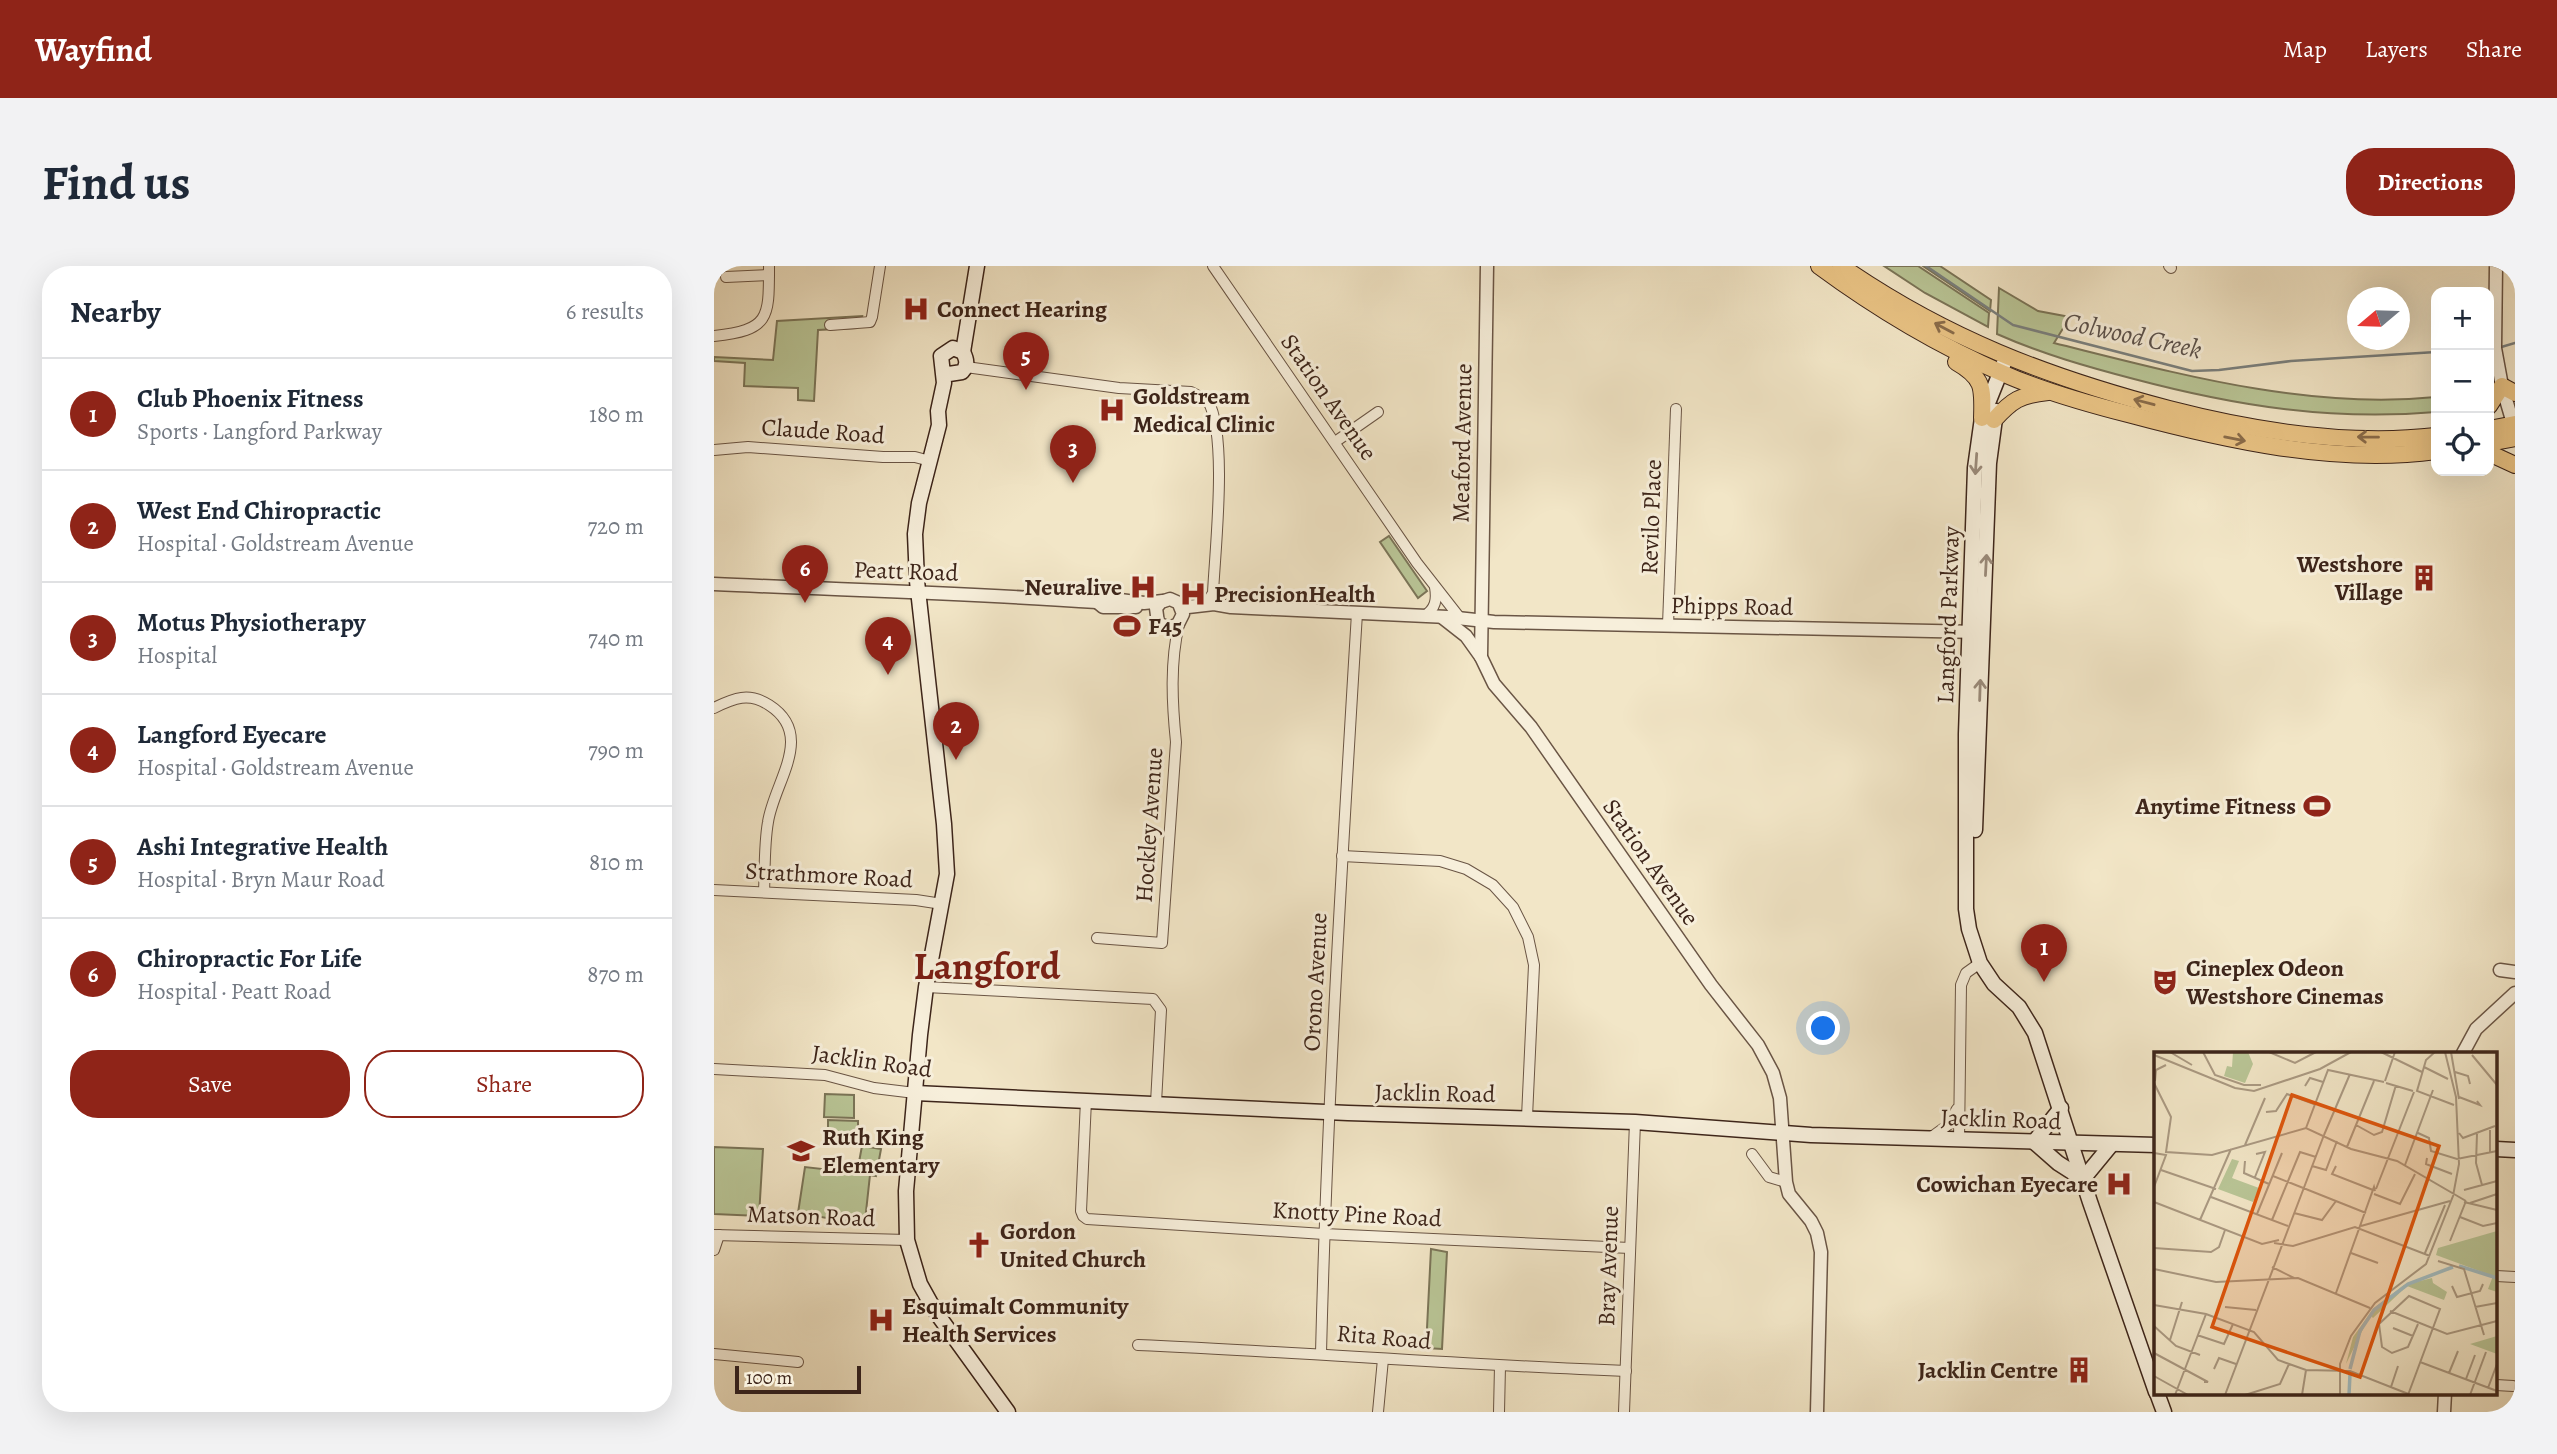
<!DOCTYPE html>
<meta charset="utf-8">
<style>
:root{--surface:#fff;--page:#f2f2f3;--text:#1f2937;--muted:#747a83;--line:#e0e1e3;--accent:#8f2418}
body{margin:0;font-family:Alegreya,serif;background:var(--page);color:var(--text)}
.controls{position:absolute;right:21px;top:21px;display:grid;overflow:hidden;border-radius:14px;box-shadow:0 7px 28px #0002}
.controls button{width:63px;height:63px;display:grid;place-items:center;padding:0;border:0;border-bottom:2px solid var(--line);background:var(--surface);color:var(--text);font:35px sans-serif}
.compass{position:absolute;left:1633px;top:21px;width:63px;height:63px;border-radius:50%;background:var(--surface);box-shadow:0 7px 28px #0002;rotate:251deg}
.scale{position:absolute;left:21px;bottom:18px;width:126px;box-sizing:border-box;padding-left:7px;border:4px solid #3d251a;border-top:0;font-size:19px;line-height:24px;white-space:nowrap;color:#3d251a;-webkit-text-stroke:5px #f7efdb;paint-order:stroke}
.you{position:absolute;left:1110px;top:763px;width:24px;height:24px;margin:-18px;border:5px solid #fff;border-radius:50%;background:#1a73e8;box-shadow:0 0 0 10px #1a73e833}
.badge{display:grid;place-items:center;width:46px;height:46px;border-radius:50%;background:var(--accent);color:#fff;font-size:23px;font-weight:700}
.pin{position:absolute;translate:-50% -58px;filter:drop-shadow(0 2px 4px #0008)}
.pin::after{content:'';position:absolute;top:37px;width:24px;height:21px;background:inherit;clip-path:polygon(0 0,100% 0,50% 100%)}
.list{margin:0;padding:0;list-style:none}
h2{display:flex;justify-content:space-between;align-items:center;height:91px;margin:0;padding:0 28px;font-size:30px}
h2 small{font-size:23px;font-weight:400;color:var(--muted)}
.list li{display:grid;grid-template-columns:46px 1fr auto;gap:21px;align-items:center;box-sizing:border-box;height:112px;padding:0 28px;border-top:2px solid var(--line)}
.list b{display:block;font-size:26px;white-space:nowrap}
.list p{margin:0;font-size:23px;white-space:nowrap;color:var(--muted)}
.list em{font-size:23px;font-style:normal;color:var(--muted)}
.actions{display:flex;gap:14px;padding:21px 28px}
.actions a{flex:1;padding:16px 0;border:2px solid var(--accent);border-radius:28px;text-align:center;font-size:24px;color:var(--accent)}
.actions .main{background:var(--accent);color:#fff}
.icon{flex:none;width:38px;height:38px;fill:none;stroke:currentColor;stroke-width:2;stroke-linecap:round;stroke-linejoin:round}
.map{position:relative;flex:none;width:1801px;height:1146px;overflow:hidden;border-radius:28px}
header{display:flex;align-items:center;gap:42px;box-sizing:border-box;height:98px;padding:0 35px;background:var(--accent);color:#fff}
header strong{font-size:33px}
nav{display:flex;gap:38px;margin-inline-start:auto;font-size:24px}
.intro{display:flex;align-items:center;justify-content:space-between;box-sizing:border-box;height:168px;padding:0 42px}
h1{margin:0;font-size:49px}
.button{padding:18px 32px;border-radius:28px;background:var(--accent);color:#fff;font-size:24px;font-weight:700}
main{display:flex;gap:42px;padding:0 42px}
aside{flex:1;background:var(--surface);border-radius:28px;box-shadow:0 7px 28px #0002}
.map>svg:first-child{display:block}
</style>
<header>
<strong>Wayfind</strong>
<nav><a>Map</a><a>Layers</a><a>Share</a></nav>
</header>
<div class="intro"><h1>Find us</h1><a class="button">Directions</a></div>
<main>
<aside>
<h2>Nearby<small>6 results</small></h2>
<ul class="list">
<li><span class="badge">1</span><div><b>Club Phoenix Fitness</b><p>Sports · Langford Parkway</p></div><em>180 m</em></li>
<li><span class="badge">2</span><div><b>West End Chiropractic</b><p>Hospital · Goldstream Avenue</p></div><em>720 m</em></li>
<li><span class="badge">3</span><div><b>Motus Physiotherapy</b><p>Hospital</p></div><em>740 m</em></li>
<li><span class="badge">4</span><div><b>Langford Eyecare</b><p>Hospital · Goldstream Avenue</p></div><em>790 m</em></li>
<li><span class="badge">5</span><div><b>Ashi Integrative Health</b><p>Hospital · Bryn Maur Road</p></div><em>810 m</em></li>
<li><span class="badge">6</span><div><b>Chiropractic For Life</b><p>Hospital · Peatt Road</p></div><em>870 m</em></li>
</ul>
<div class="actions"><a class="main">Save</a><a>Share</a></div>
</aside>
<div class="map">
<svg width="1801" height="1146" viewBox="0 0 1801 1146">
<rect width="100%" height="100%" fill="#f2e6c7"/>
<filter id="stains"><feTurbulence type="fractalNoise" baseFrequency=".00286" numOctaves="4"/><feColorMatrix values="0 0 0 0 .2 0 0 0 0 .09 0 0 0 0 .02 0 0 0 .5 -.17"/></filter>
<radialGradient id="worn" r=".72"><stop offset=".6" stop-color="#630" stop-opacity="0"/><stop offset="1" stop-color="#630" stop-opacity=".3"/></radialGradient>
<!-- green -->
<g fill="#b9c596" stroke="#7b7558" stroke-width="2">
<path d="M1170 0H1204L1275 47 1274 61 1211 27Z"/>
<path d="M1209 0H1226L1277 34 1276 45Z"/>
<path d="M1285 22 1324 45 1356 51 1340 77C1465 108 1593 144 1722 131V146C1617 155 1522 140 1420 113 1374 101 1328 88 1283 68Z"/>
<path d="M148 50 143 62 104 64 100 135 84 134V122L30 120 31 97 0 95V91L59 94 63 55Z"/>
<path d="M675 270 713 325 704 332 666 276Z"/>
<path d="M111 828 140 829V852L110 851Z"/>
<path d="M114 854 144 855V874L114 873Z"/>
<path d="M148 880 167 883 162 910 156 909 151 955 147 958 84 947 91 901 143 907Z"/>
<path d="M0 881 49 883 45 950 0 948Z"/>
<path d="M717 983 733 986 728 1083 712 1082Z"/>
</g>
<g fill="none" stroke-linecap="round" stroke-linejoin="round">
<!-- stream -->
<g stroke="#7a807e" stroke-width="2.5">
<path d="M1212 0 1299 59 1478 105 1505 104 1577 95 1722 86"/>
<path d="M1784 82 1801 77"/>
</g>
<!-- minor casing -->
<g stroke="#6a5545" stroke-width="12">
<g id="minor">
<path d="M499 0 703 297 746 352"/>
<path d="M1455 0 1457 2"/>
<path d="M12 11 55 9"/>
<path d="M116 59 156 56 158 51 166 0"/>
<path d="M0 70C56 64 55 52 55 0"/>
<path d="M252 101 405 122 477 126 494 135C514 170 501 283 499 327L492 338"/>
<path d="M621 176 664 146"/>
<path d="M0 184 34 181 169 191H201L216 195"/>
<path d="M710 350C722 343 723 333 721 321"/>
<path d="M954 359 962 143"/>
<path d="M0 442C20 432 35 426 55 439 102 469 60 516 54 556 50 579 51 603 50 626"/>
<path d="M628 590 726 595 752 603 779 619 799 641 814 671 820 699 813 851"/>
<path d="M0 624 202 634 228 638"/>
<path d="M383 672 448 677 462 476C458 437 456 396 465 358"/>
<path d="M212 721 439 733 447 744 442 837"/>
<path d="M0 803 111 809 160 822 201 827"/>
<path d="M372 834 367 945 369 950 373 953 610 968 916 982"/>
<path d="M1216 872 1234 859 1243 843"/>
<path d="M1245 875 1247 719 1252 707 1266 697"/>
<path d="M1038 888 1055 911 1072 916"/>
<path d="M0 969 193 974"/>
<path d="M0 984 5 969"/>
<path d="M1782 1010 1801 1011"/>
<path d="M424 1079C587 1086 749 1099 912 1105"/>
<path d="M607 1087C613 840 628 594 643 347"/>
<path d="M0 1088 84 1096"/>
<path d="M1782 1119 1799 1120"/>
<path d="M664 1146 669 1093"/>
<path d="M785 1146 786 1100"/>
<path d="M910 1146 921 856"/>
</g>
</g>
<!-- tertiary casing -->
<g stroke="#6a5545" stroke-width="15">
<g id="tertiary">
<path d="M773 0 767 391 780 418 817 461 997 719 1044 779 1059 807 1066 832 1072 916 1075 928 1097 955 1103 967 1107 986 1103 1146"/>
<path d="M1782 0 1781 82 1788 120 1801 164"/>
<path d="M0 318C128 324 255 327 383 336L390 332 430 337 449 335"/>
<path d="M383 336 389 341H422"/>
<path d="M465 338 469 348 464 358 455 362 444 357 442 342 447 336 456 333 474 341 500 338 517 341 734 351 780 356 1265 366"/>
<path d="M729 352 752 370 767 391"/>
<path d="M1786 704 1801 706"/>
<path d="M1749 787 1762 763 1801 727"/>
<path d="M1730 1146 1731 1127"/>
</g>
</g>
<!-- secondary casing -->
<g stroke="#3d251a" stroke-width="17">
<g id="secondary">
<path d="M249 86 263 0"/>
<path d="M1292 92 1268 152 1261 202 1252 468V643L1255 663 1266 697 1280 718 1305 741 1321 767 1376 936 1442 1126"/>
<path d="M229 105 235 108 248 106C254 99 253 94 249 86L239 82 227 90 230 117 224 145 225 159 205 237 201 268 203 315 230 558 233 608 212 721 206 769 192 925 193 974 206 1018 221 1045 294 1146"/>
<path d="M1261 564 1275 197 1282 145"/>
<path d="M201 827 634 847 921 856 1097 869 1442 879"/>
<path d="M1320 876 1344 897 1369 913"/>
<path d="M1320 876 1347 842"/>
<path d="M1782 883 1801 884"/>
<path d="M1369 913 1397 879"/>
<path d="M1443 1127 1450 1146"/>
</g>
</g>
<!-- primary casing -->
<g stroke="#3d251a" stroke-width="18">
<g id="primary">
<path d="M1105 0C1162 42 1224 79 1288 107 1328 125 1371 137 1414 148 1511 174 1622 199 1722 185"/>
<path d="M1127 0C1231 72 1333 111 1455 143 1540 165 1634 180 1722 170"/>
<path d="M1242 96C1270 112 1269 122 1268 152"/>
<path d="M1775 140 1788 120 1801 127"/>
<path d="M1280 154C1298 134 1306 129 1334 126"/>
<path d="M1775 163 1801 158"/>
<path d="M1775 177 1801 172"/>
<path d="M1775 187 1801 199"/>
</g>
</g>
<!-- minor -->
<use href="#minor" stroke="#f7efdb" stroke-width="10"/>
<!-- tertiary -->
<use href="#tertiary" stroke="#f7efdb" stroke-width="12"/>
<!-- secondary -->
<use href="#secondary" stroke="#f7efdb" stroke-width="14"/>
<!-- primary -->
<use href="#primary" stroke="#e9c384" stroke-width="16"/>
</g>
<!-- one-way arrows -->
<defs><path id="oneway-shaft" d="M-6 0H5M1.5-3L5.5 0L1.5 3" fill="none" stroke-width="1.6" stroke-linecap="round" stroke-linejoin="round" transform="scale(1.75)"/></defs>
<g stroke="#8a6c4a">
<use href="#oneway-shaft" transform="translate(1230 62) rotate(-152)"/>
<use href="#oneway-shaft" transform="translate(1430 136) rotate(-165)"/>
<use href="#oneway-shaft" transform="translate(1654 171) rotate(-179)"/>
<use href="#oneway-shaft" transform="translate(1521 173) rotate(11)"/>
</g>
<g stroke="#9a8a7a">
<use href="#oneway-shaft" transform="translate(1262 198) rotate(94)"/>
<use href="#oneway-shaft" transform="translate(1272 299) rotate(-87)"/>
<use href="#oneway-shaft" transform="translate(1266 424) rotate(-88)"/>
</g>
<!-- icons -->
<defs>
<g id="hospital-bare" transform="scale(2.1)"><path d="M-5-5h3v3.5h4V-5h3V5h-3V1.5h-4V5h-3Z" fill="#8f2418" stroke="#f7efdb" stroke-width="2.5" paint-order="stroke"/></g>
<g id="building-bare" transform="scale(2.1)"><path d="M-4-6H4V6H1V3H-1V6H-4ZM-2.5-4.3h1.7v1.8h-1.7ZM.8-4.3h1.7v1.8H.8ZM-2.5-1h1.7V.8h-1.7ZM.8-1h1.7V.8H.8Z" fill="#8f2418" stroke="#f7efdb" stroke-width="2.5" paint-order="stroke"/></g>
<g id="stadium-bare" transform="scale(2.1)"><path d="M0-5a6.5 5 0 1 0 0 10a6.5 5 0 1 0 0-10ZM-3.5-1.8h7v3.6h-7Z" fill="#8f2418" stroke="#f7efdb" stroke-width="2.5" paint-order="stroke"/></g>
<g id="theatre-bare" transform="scale(2.1)"><path d="M-5-5.5Q0-4 5-5.5V0Q5 5 0 6Q-5 5-5 0ZM-3.3-2.5H-1v1.5H-3.3ZM1-2.5H3.3v1.5H1ZM-2.8 1Q0 5.5 2.8 1Z" fill="#8f2418" stroke="#f7efdb" stroke-width="2.5" paint-order="stroke"/></g>
<g id="school-bare" transform="scale(2.1)"><path d="M0-5L7-2L0 1L-7-2ZM-4 1L0 2.5L4 1V4Q0 6-4 4Z" fill="#8f2418" stroke="#f7efdb" stroke-width="2.5" paint-order="stroke"/></g>
<g id="church-bare" transform="scale(2.1)"><path d="M-1.2-6h2.4v3.5h3.3v2.4h-3.3V6h-2.4V-.1h-3.3v-2.4h3.3Z" fill="#8f2418" stroke="#f7efdb" stroke-width="2.5" paint-order="stroke"/></g>
</defs>
<g fill-rule="evenodd">
<use href="#hospital-bare" x="202" y="43"/>
<use href="#hospital-bare" x="398" y="144"/>
<use href="#building-bare" x="1710" y="312"/>
<use href="#hospital-bare" x="429" y="321"/>
<use href="#hospital-bare" x="479" y="328"/>
<use href="#stadium-bare" x="413" y="360"/>
<use href="#stadium-bare" x="1603" y="540"/>
<use href="#theatre-bare" x="1451" y="716"/>
<use href="#school-bare" x="87" y="885"/>
<use href="#hospital-bare" x="1405" y="918"/>
<use href="#church-bare" x="265" y="979"/>
<use href="#hospital-bare" x="167" y="1054"/>
<use href="#building-bare" x="1365" y="1104"/>
</g>
<g text-anchor="middle" stroke-width="6" stroke-linejoin="round" paint-order="stroke">
<!-- poi labels -->
<g font-size="24" font-weight="bold" fill="#3d251a" stroke="#f7efdb" text-anchor="start">
<text x="223" y="51">Connect Hearing</text>
<text x="419" y="138">Goldstream<tspan x="419" dy="28">Medical Clinic</tspan></text>
<text x="1689" y="306" text-anchor="end">Westshore<tspan x="1689" dy="28">Village</tspan></text>
<text x="408" y="329" text-anchor="end">Neuralive</text>
<text x="500" y="336">PrecisionHealth</text>
<text x="434" y="368">F45</text>
<text x="1582" y="548" text-anchor="end">Anytime Fitness</text>
<text x="1472" y="710">Cineplex Odeon<tspan x="1472" dy="28">Westshore Cinemas</tspan></text>
<text x="108" y="879">Ruth King<tspan x="108" dy="28">Elementary</tspan></text>
<text x="1384" y="926" text-anchor="end">Cowichan Eyecare</text>
<text x="286" y="973">Gordon<tspan x="286" dy="28">United Church</tspan></text>
<text x="188" y="1048">Esquimalt Community<tspan x="188" dy="28">Health Services</tspan></text>
<text x="1344" y="1112" text-anchor="end">Jacklin Centre</text>
</g>
<!-- street labels -->
<g font-size="24" fill="#3d251a" stroke="#f7efdb">
<text transform="translate(615 131) rotate(55)" y="8">Station Avenue</text>
<text transform="translate(109 165) rotate(4)" y="8">Claude Road</text>
<text transform="translate(748 177) rotate(-89)" y="8">Meaford Avenue</text>
<text transform="translate(937 251) rotate(-88)" y="8">Revilo Place</text>
<text transform="translate(192 305) rotate(2)" y="8">Peatt Road</text>
<text transform="translate(1018 340) rotate(1)" y="8">Phipps Road</text>
<text transform="translate(1234 349) rotate(-88)" y="8">Langford Parkway</text>
<text transform="translate(435 559) rotate(-86)" y="8">Hockley Avenue</text>
<text transform="translate(937 596) rotate(55)" y="8">Station Avenue</text>
<text transform="translate(115 609) rotate(3)" y="8">Strathmore Road</text>
<text transform="translate(601 716) rotate(-87)" y="8">Orono Avenue</text>
<text transform="translate(158 795) rotate(8)" y="8">Jacklin Road</text>
<text transform="translate(721 827) rotate(1)" y="8">Jacklin Road</text>
<text transform="translate(1287 853) rotate(2)" y="8">Jacklin Road</text>
<text transform="translate(643 948) rotate(3)" y="8">Knotty Pine Road</text>
<text transform="translate(97 950) rotate(2)" y="8">Matson Road</text>
<text transform="translate(894 1000) rotate(-88)" y="8">Bray Avenue</text>
<text transform="translate(670 1071) rotate(5)" y="8">Rita Road</text>
</g>
<!-- water labels -->
<g font-size="26" font-style="italic" fill="#5b524c" stroke="#f7efdb">
<text transform="translate(1419 69) rotate(12)" y="9">Colwood Creek</text>
</g>
<!-- town labels -->
<g font-size="38" font-weight="bold" fill="#7a1f14" stroke="#f7efdb">
<text x="273" y="713">Langford</text>
</g>
</g>
<!-- overview -->
<g transform="translate(1440 786)">
<rect width="343" height="343" fill="#f2e6c7"/>
<path d="M79 0H94L99 12 91 31 70 24 73 14 78 15ZM78 107 85 109 78 126 105 136 99 150 64 137ZM343 179V240L334 237 339 224 282 203 284 196ZM278 226 279 231 293 240 290 248 253 234 219 266 216 263 192 312 199 285 220 256 250 233ZM343 284V302L316 292Z" fill="#b9c596"/>
<path fill="none" stroke="#a2bcc1" stroke-width="3.5" d="M305 214 343 226M196 317 206 279 220 258 254 232 299 215M195 343 196 322"/>
<path fill="none" stroke="#aa9982" stroke-width="2" d="M16 0 38 13M49 0 61 23 90 33H107M115 0 141 11 162 0M227 0 268 20M281 0 272 8 263 39 300 53M297 0 305 47M0 3 81 36 100 39 166 17 197 0M318 3 343 33M270 15 294 27M301 20 314 24 316 32M1 29 2 18 12 13M231 29 241 0M0 31 17 65 12 100 58 103 152 76 197 97 243 109 312 149M232 31 259 39M151 34 156 26 169 30M305 45 326 53 323 49M112 60 122 59 133 42 160 52M202 73 220 83 228 80 242 33M152 76 174 18 230 30M264 81 275 86 277 99 303 107 343 99M305 81 309 86 341 74M323 82 322 111 328 133M170 83 196 22M91 93 111 46M193 95 220 29M0 101 12 103 0 135M336 101V78M273 106 272 112 298 122M91 109 90 121 115 132M251 113 279 38M158 114 172 118 183 89M182 114 178 122 219 138M7 118 62 137M119 124 212 161M101 125 111 100 102 102M222 137 260 40M310 138 343 129M220 142 246 152 261 122M57 145 134 174M0 150 108 192 125 188M310 150 343 158M316 151 343 142M140 161 168 168 182 149M103 162 128 101M306 165 329 174 343 171M46 168 77 97M118 168 146 100 162 105M207 174 296 149M296 189 312 149M120 191 139 194 201 175 276 204M0 196 57 200 65 195 71 178M197 201 224 211M271 201 291 153M284 209 310 217 330 283M118 215 140 226M0 217 62 230 144 226 216 256M298 234 303 245 326 239 329 232M182 241 220 135 221 139M0 253 52 262 100 280 124 308 152 318 196 319 257 343M71 255 102 258M321 255 343 251M236 259 293 282 343 269M0 274 22 294 46 303M239 276 259 284M43 283 70 292 79 272M16 288 28 250M0 301 54 330H50M266 310 343 339M60 317 65 306 82 312M295 321 304 299M0 324 34 343M312 327 321 303M237 335 244 314M334 336 343 312M21 343 52 262M71 343 170 83M91 343 126 332 135 312M148 343 152 318M186 343V312L197 284 221 251 272 212 299 144 305 112 302 45 291 0M254 343 286 257 255 244 225 272 228 295 238 301 254 295 264 272M316 343 332 300"/>
<path fill="#df560d" fill-opacity="0.15" stroke="#df560d" stroke-width="3.5" d="M138 43 285 94 206 325 58 275Z"/>
<rect width="343" height="343" fill="none" stroke="#3d251a" stroke-width="3.5"/>
</g>
<rect width="100%" height="100%" filter="url(#stains)"/>
<rect width="100%" height="100%" fill="url(#worn)"/>
</svg>
<div class="controls">
<button>+</button>
<button>−</button>
<button><svg class="icon" aria-label="locate" viewBox="0 0 24 24"><circle cx="12" cy="12" r="6"/><path d="M12 2v4M12 18v4M2 12h4M18 12h4"/></svg></button>
</div>
<svg class="compass" viewBox="-18 -18 36 36"><path d="M0-13l5 13h-10z" fill="#e53935"/><path d="M0 13l5-13h-10z" fill="#747a83"/></svg>
<div class="scale">100 m</div>
<div class="you"></div>
<div class="pin badge" style="left:1330px;top:716px">1</div>
<div class="pin badge" style="left:242px;top:494px">2</div>
<div class="pin badge" style="left:359px;top:217px">3</div>
<div class="pin badge" style="left:174px;top:409px">4</div>
<div class="pin badge" style="left:312px;top:124px">5</div>
<div class="pin badge" style="left:91px;top:337px">6</div>
</div>
</main>
